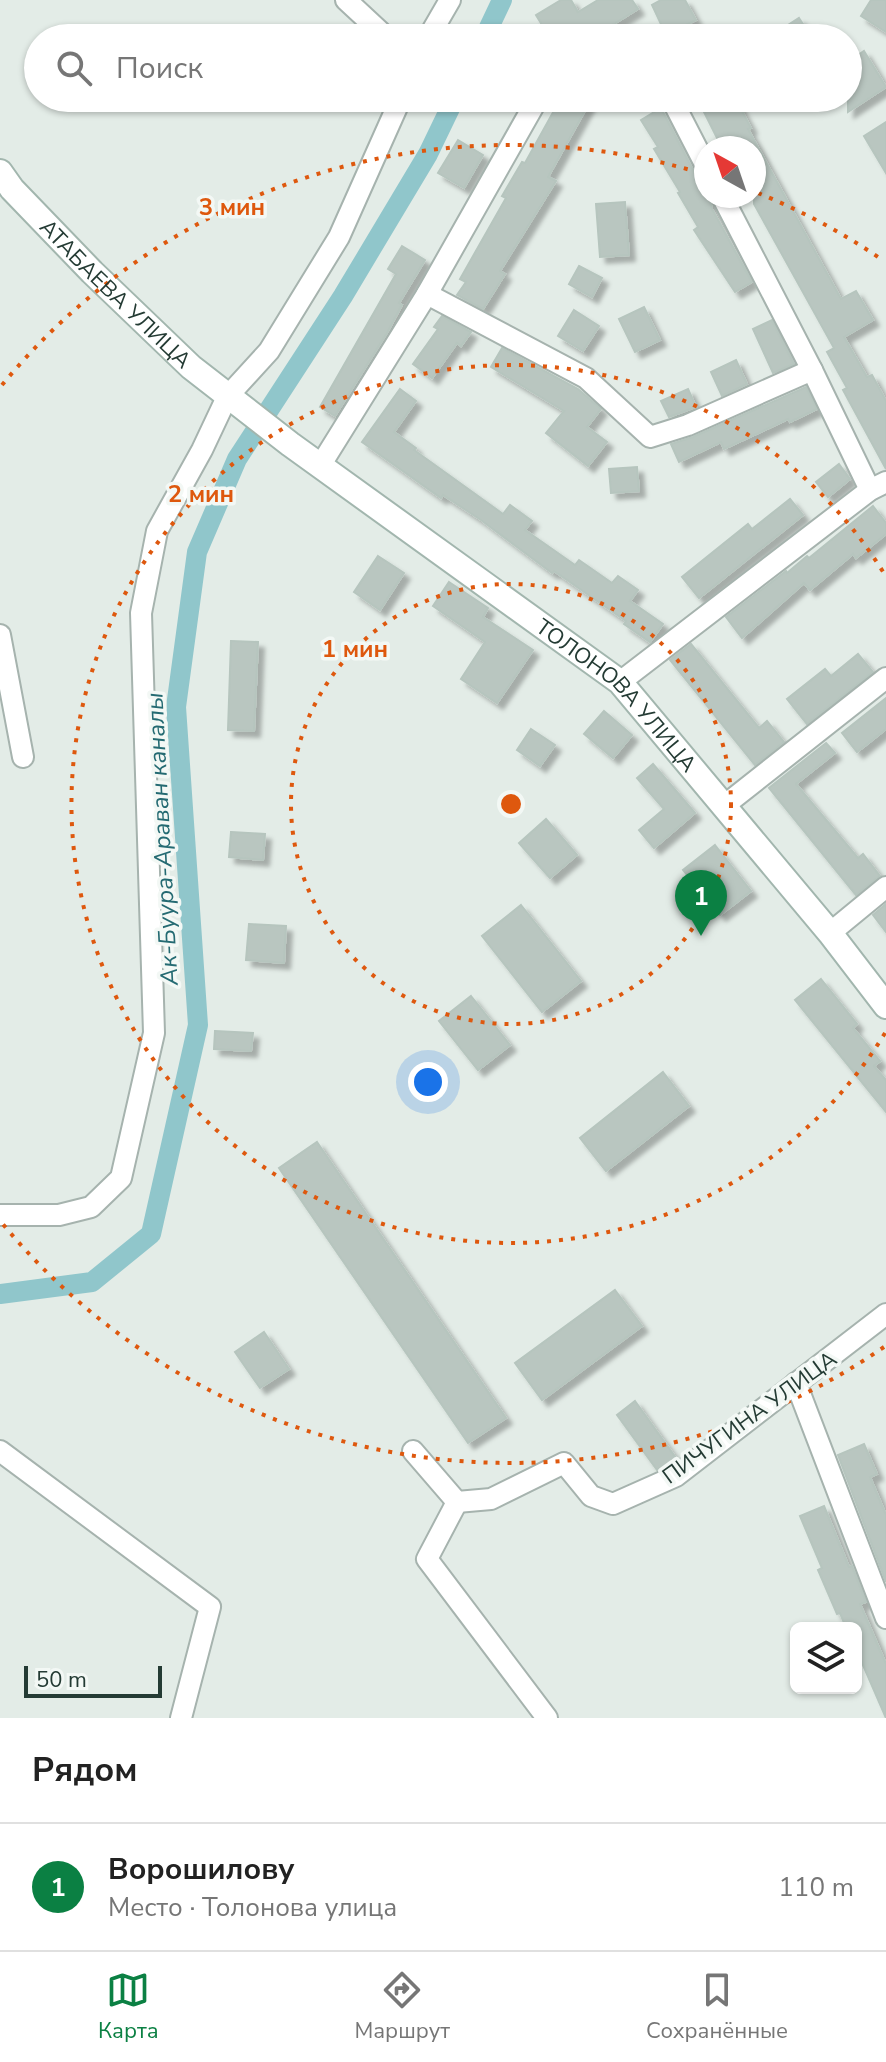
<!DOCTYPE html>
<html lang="ru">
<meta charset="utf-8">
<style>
:root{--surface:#fff;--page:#f6f6f6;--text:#222;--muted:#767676;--line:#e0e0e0;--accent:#0b8043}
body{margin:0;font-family:"Nunito Sans",sans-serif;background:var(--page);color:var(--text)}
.controls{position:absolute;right:24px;bottom:24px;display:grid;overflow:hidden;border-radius:12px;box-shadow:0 2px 6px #0004}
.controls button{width:72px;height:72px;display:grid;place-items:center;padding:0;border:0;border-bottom:2px solid var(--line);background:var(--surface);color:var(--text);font:40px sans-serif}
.compass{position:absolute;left:694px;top:136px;width:72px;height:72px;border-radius:50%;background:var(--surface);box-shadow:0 2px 6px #0004;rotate:320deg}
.scale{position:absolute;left:24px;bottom:20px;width:138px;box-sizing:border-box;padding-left:8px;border:4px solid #243b34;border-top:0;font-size:22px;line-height:28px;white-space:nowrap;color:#243b34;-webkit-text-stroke:6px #f3f8f5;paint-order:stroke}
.you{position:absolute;left:428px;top:1082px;width:28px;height:28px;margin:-20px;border:6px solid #fff;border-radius:50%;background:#1a73e8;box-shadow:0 0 0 12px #1a73e833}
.badge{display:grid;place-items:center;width:52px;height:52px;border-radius:50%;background:var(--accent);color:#fff;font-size:26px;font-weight:700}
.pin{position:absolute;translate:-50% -66px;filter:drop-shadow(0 2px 4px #0008)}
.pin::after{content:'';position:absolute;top:42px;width:28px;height:24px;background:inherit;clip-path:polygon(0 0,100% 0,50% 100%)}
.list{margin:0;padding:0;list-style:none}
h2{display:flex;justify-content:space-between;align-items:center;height:104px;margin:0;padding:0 32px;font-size:34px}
h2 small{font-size:26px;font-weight:400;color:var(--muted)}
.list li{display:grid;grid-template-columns:52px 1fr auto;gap:24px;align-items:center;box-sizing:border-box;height:128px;padding:0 32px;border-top:2px solid var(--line)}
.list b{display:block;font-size:30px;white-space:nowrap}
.list p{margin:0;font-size:26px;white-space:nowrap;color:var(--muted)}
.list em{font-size:26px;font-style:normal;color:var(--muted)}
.icon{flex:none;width:44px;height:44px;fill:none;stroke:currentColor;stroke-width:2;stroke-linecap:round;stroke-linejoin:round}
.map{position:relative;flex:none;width:886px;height:1718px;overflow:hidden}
.search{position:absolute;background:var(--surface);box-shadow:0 2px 6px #0004;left:24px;right:24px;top:24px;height:88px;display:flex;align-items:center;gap:20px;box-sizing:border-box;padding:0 28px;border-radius:44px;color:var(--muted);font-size:30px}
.sheet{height:232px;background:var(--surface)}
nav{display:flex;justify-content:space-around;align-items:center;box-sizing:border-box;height:112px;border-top:2px solid var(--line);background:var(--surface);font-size:22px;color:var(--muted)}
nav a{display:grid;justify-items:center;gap:4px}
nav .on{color:var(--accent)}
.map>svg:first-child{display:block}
</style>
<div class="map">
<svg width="886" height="1718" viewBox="0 0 886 1718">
<defs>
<filter id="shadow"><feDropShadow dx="6" dy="6" stdDeviation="2" flood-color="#0004"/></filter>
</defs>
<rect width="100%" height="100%" fill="#e3ece7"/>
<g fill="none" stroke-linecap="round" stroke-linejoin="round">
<!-- canal -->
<g stroke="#90c6cb" stroke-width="20">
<path d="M484 38 502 0"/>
<path d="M0 1294 92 1282 151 1234 198 1025 176 707 197 552 237 459 343 296 428 154 455 98"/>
</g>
</g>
<!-- building -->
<g fill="#b9c6c0" stroke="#b6c5be" stroke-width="2" filter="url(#shadow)">
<path d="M561 0H571L578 12 598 0H632L638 9 601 32 597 26 577 38H550L536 15Z"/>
<path d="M661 0H685L696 20 666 35 652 5Z"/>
<path d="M871 0H886V32L861 16Z"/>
<path d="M799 18 812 38H768Z"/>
<path d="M864 51 886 87 848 112V62Z"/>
<path d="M561 98H592L548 177 556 181 500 271 505 274 483 309 457 295 466 282 460 279 506 198 502 196 522 162 525 163Z"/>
<path d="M697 98H735L751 128 748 129 841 299 856 291 873 320 844 337 867 377 872 375 886 401V469L843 390 847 388 827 352 834 348 754 204V148H728L724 141 720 144Z"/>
<path d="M661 108 694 172 706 188V196H709L712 209 752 282 735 292 694 230 698 227 678 193 680 192 654 149 658 147 641 120Z"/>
<path d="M886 122V173L864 136Z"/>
<path d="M458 140 483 155 464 188 438 173Z"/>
<path d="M625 202 629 255 600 257 596 204Z"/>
<path d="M402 246 425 260 399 303 402 305 387 333 335 416 320 407 396 274 388 269Z"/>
<path d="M579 266 602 278 592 297 569 284Z"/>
<path d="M644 307 660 340 635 352 619 319Z"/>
<path d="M574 310 599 326 583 351 558 336Z"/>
<path d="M442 316 471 332 461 346 457 343 432 378 413 364 438 329 434 327Z"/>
<path d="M772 320 794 364 773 373 753 329Z"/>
<path d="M502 348 578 389 601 409 587 427 607 442 588 466 546 433 564 411 491 367Z"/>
<path d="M736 360 747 384 722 396 711 372Z"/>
<path d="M806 387 817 409 790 422 788 419 724 449 721 442 679 462 671 444 693 437Z"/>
<path d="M400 389 416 401 394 432 416 448 414 450 503 514 510 505 532 521 525 530 575 565 579 560 612 583 618 576 638 590 630 601 663 624 650 642 624 624 626 621 554 571 552 573 481 520 443 495 441 498 362 442Z"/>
<path d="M688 389 696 407 669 417 661 401Z"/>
<path d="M839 464 850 479 828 497 816 482Z"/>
<path d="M637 467 639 491 611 493 609 469Z"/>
<path d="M790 499 803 515 699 598 682 577 748 524 752 529Z"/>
<path d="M873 506 886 523V534L856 558 853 554 810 590 804 583 742 638 726 617 786 571 787 573 807 556 809 558Z"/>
<path d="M378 556 404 573 380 610 354 592Z"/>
<path d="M449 582 488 608 483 617 533 650 497 703 461 679 485 642 433 606Z"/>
<path d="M231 641 258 642 254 731 228 730Z"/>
<path d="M691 644 759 728 767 721 784 742 755 765 670 660Z"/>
<path d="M858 654 873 672 807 724 787 699 825 669 831 676Z"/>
<path d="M886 698V729L857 752 842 733Z"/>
<path d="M604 711 632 735 613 758 584 734Z"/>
<path d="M531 729 555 745 540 766 517 750Z"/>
<path d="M826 743 835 753 796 784 858 858 863 854 880 876 856 895 769 788Z"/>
<path d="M653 764 695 813 654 848 639 830 664 809 637 778Z"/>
<path d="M546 819 577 855 550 878 519 843Z"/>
<path d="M231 832 265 834 263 860 229 857Z"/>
<path d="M715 845 751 891 720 915 683 870Z"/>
<path d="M886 904V932L873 915Z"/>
<path d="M521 905 581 981 542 1012 482 936Z"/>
<path d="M249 924 286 926 284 963 246 960Z"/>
<path d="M821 979 857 1024 853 1028 880 1061 874 1066 886 1080V1112L795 1000Z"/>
<path d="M471 996 510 1045 478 1070 439 1021Z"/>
<path d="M215 1031 253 1033 251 1051 214 1049Z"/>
<path d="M663 1072 689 1106 606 1171 580 1138Z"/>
<path d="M317 1142 506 1418 468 1443 279 1168Z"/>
<path d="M615 1290 642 1326 542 1400 515 1363Z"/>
<path d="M264 1332 289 1369 260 1388 235 1352Z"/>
<path d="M635 1401 676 1458 657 1470 617 1415Z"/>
<path d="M864 1444 877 1474 870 1477 886 1515V1582L838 1455Z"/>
<path d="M824 1506 849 1567 852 1566 866 1602 860 1604 886 1664V1718L860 1658 856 1659V1628H846L840 1613 837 1614 818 1570 822 1568 800 1516Z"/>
</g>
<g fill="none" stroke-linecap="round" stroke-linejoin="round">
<!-- minor casing -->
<g stroke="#a6b3ae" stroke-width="24">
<g id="minor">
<path d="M346 0 387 38"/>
<path d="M428 38 450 0"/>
<path d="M671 98 706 166"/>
<path d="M722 196 812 370 870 490"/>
<path d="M427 294 586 378 650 437 688 425 812 370"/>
<path d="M320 466 427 294 538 98"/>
<path d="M0 635 23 757"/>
<path d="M620 682 870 490 886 482"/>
<path d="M725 805 886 678"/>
<path d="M830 933 886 887"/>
<path d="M0 1215H59L91 1207 121 1178 154 1033 141 613 157 531 202 450 227 397 269 351 339 237 401 98"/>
<path d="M796 1383 886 1618"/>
<path d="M0 1451 210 1607 181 1718"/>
<path d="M413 1451 457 1502 491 1499 564 1463 591 1496 613 1504 676 1476 886 1314"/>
<path d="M457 1502 427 1559 547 1718"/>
</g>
</g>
<!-- secondary casing -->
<g stroke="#a2b6ae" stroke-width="28">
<g id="secondary">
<path id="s1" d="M0 172 12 189 92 272 191 367 290 444 620 682 830 933 886 1006"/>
</g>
</g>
<!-- minor -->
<use href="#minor" stroke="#fff" stroke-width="20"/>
<!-- secondary -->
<use href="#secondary" stroke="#fff" stroke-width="24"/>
</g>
<!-- distance rings -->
<g fill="none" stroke="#de580e" stroke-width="4" stroke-dasharray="4 8">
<circle cx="511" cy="804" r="220"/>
<path d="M885 1033A439 439 0 1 1 885 575"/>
<path d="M884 1347A659 659 0 0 1 2 1223M2 385A659 659 0 0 1 704 174M758 193A659 659 0 0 1 884 261"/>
</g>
<g text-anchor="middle" stroke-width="7" stroke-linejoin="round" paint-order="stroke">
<!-- street labels -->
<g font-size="22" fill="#243b34" stroke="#f3f8f5">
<text dy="8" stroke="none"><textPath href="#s1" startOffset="168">АТАБАЕВА УЛИЦА</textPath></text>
<text dy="8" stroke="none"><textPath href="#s1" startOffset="812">ТОЛОНОВА УЛИЦА</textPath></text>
<text transform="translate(749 1417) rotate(-36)" y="8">ПИЧУГИНА УЛИЦА</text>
</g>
<!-- water labels -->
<g font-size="24" font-style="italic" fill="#246a72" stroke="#f3f8f5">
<text transform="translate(162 839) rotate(-93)" y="8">Ак-Буура-Араван каналы</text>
</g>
</g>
<circle cx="511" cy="804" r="12" fill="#de580e" stroke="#f3f8f5" stroke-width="4"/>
<g font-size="24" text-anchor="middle" font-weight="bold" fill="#de580e" stroke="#f3f8f5" stroke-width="7" stroke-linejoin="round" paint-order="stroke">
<text x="232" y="215">3 мин</text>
<text x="201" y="502">2 мин</text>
<text x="355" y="657">1 мин</text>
</g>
</svg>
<div class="controls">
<button><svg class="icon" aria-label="layers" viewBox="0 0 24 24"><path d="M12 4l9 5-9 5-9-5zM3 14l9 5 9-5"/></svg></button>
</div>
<svg class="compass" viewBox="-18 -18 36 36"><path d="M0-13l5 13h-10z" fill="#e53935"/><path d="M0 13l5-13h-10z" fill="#767676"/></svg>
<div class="scale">50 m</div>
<div class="you"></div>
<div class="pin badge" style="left:701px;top:936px">1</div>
<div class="search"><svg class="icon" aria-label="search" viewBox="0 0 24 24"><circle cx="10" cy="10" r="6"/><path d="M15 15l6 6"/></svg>Поиск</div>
</div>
<section class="sheet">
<h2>Рядом<small></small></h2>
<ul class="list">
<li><span class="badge">1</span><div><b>Ворошилову</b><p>Место · Толонова улица</p></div><em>110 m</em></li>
</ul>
</section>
<nav>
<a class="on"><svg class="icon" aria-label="map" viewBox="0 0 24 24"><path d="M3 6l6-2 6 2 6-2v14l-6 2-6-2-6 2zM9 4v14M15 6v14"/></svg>Карта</a>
<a><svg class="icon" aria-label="directions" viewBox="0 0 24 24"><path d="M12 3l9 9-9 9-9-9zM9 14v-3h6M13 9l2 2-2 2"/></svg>Маршрут</a>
<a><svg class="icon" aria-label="saved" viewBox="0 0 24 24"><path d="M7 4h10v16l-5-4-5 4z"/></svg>Сохранённые</a>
</nav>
